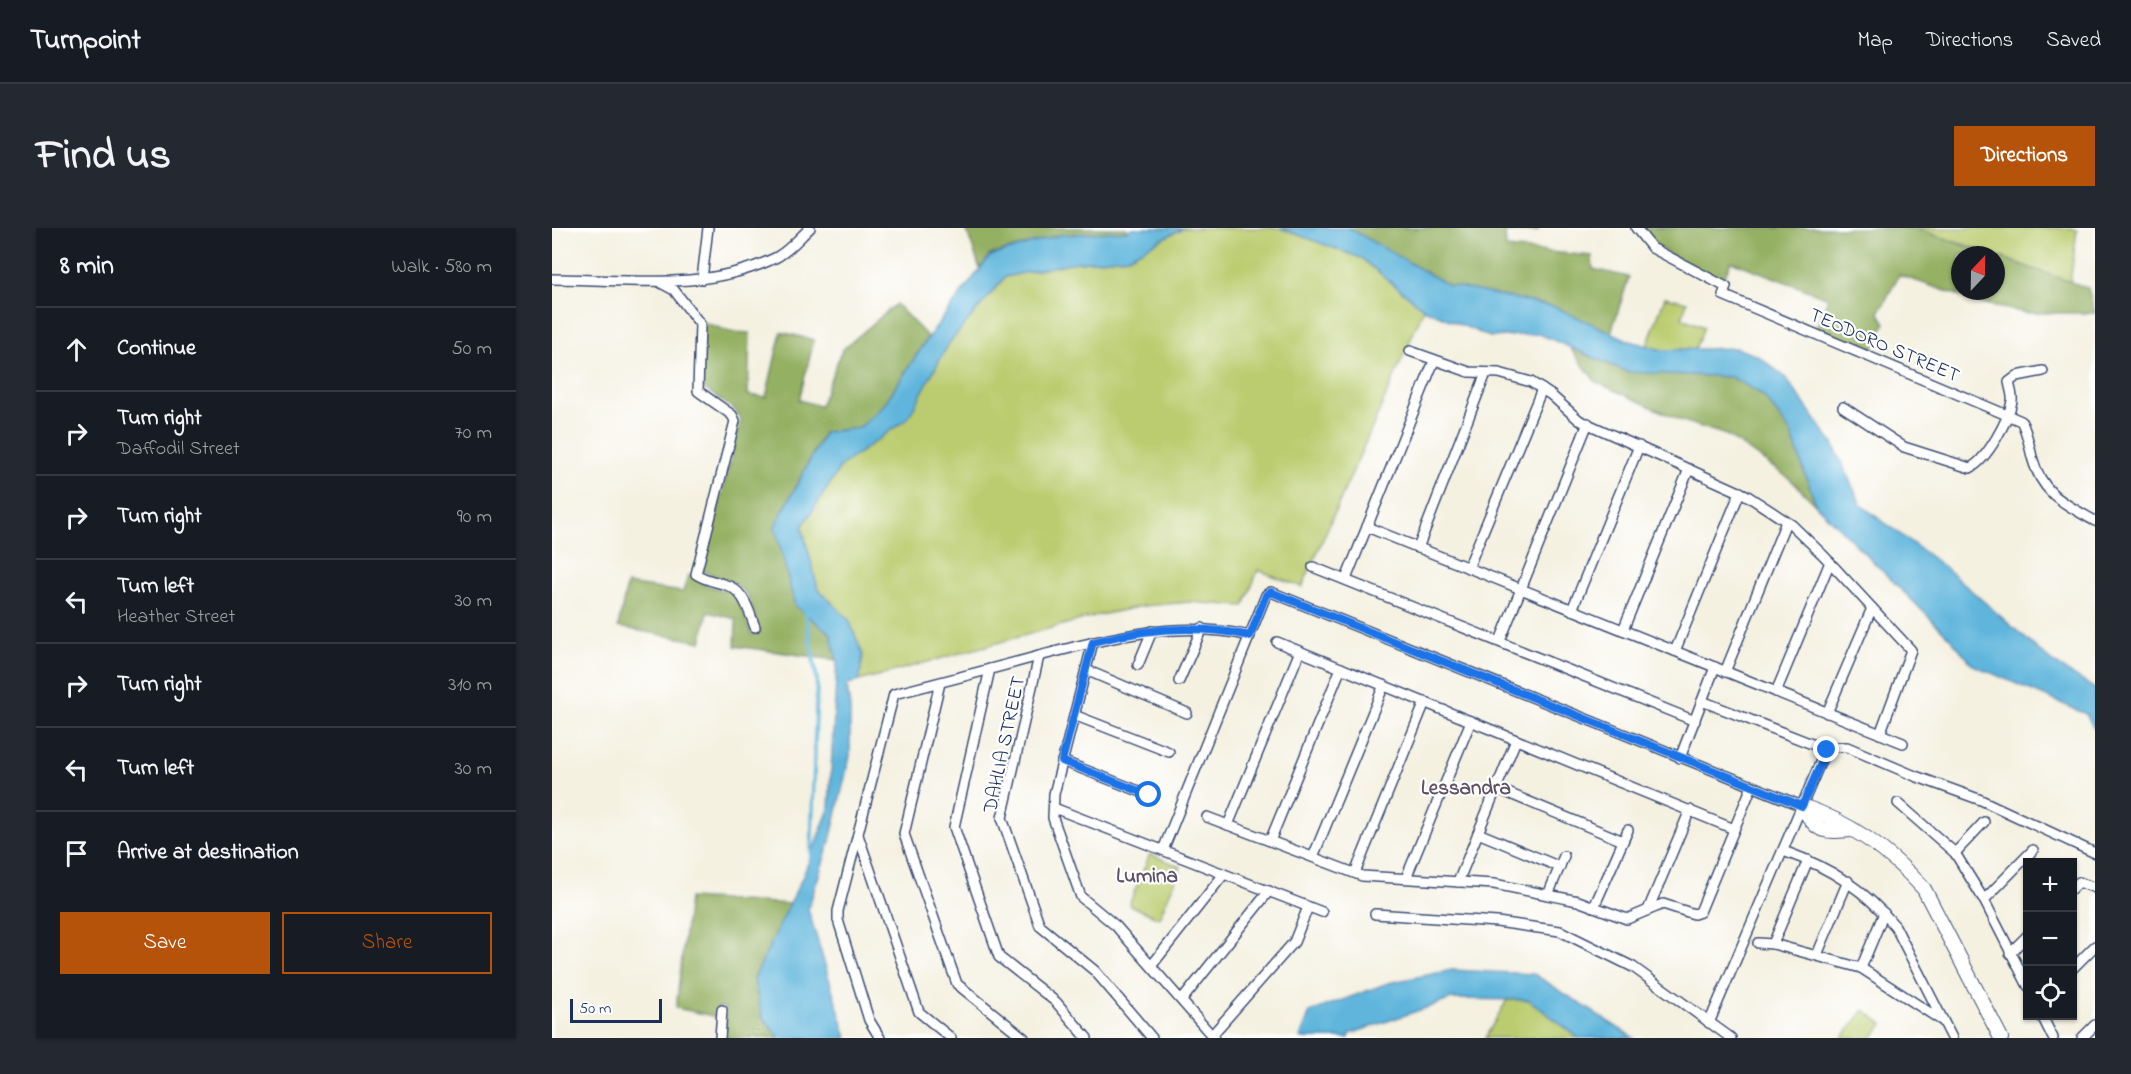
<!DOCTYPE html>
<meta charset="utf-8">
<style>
:root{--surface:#171b24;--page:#242831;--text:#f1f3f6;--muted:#9ea1a6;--line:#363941;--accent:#b45309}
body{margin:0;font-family:"Indie Flower",sans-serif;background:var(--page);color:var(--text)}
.controls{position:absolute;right:18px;bottom:18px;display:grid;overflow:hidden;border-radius:0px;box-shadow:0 2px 4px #0004}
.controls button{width:54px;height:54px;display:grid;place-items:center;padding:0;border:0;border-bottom:2px solid var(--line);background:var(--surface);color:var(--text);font:30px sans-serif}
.compass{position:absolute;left:1399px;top:18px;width:54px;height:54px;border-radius:50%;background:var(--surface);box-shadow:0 2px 4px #0004;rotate:22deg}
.scale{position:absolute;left:18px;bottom:15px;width:92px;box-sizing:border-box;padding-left:6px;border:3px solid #1b2f5e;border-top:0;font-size:16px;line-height:21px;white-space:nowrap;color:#1b2f5e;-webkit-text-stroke:4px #fff;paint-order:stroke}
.stop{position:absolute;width:18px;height:18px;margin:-14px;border:4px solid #1a73e8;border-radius:50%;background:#fff}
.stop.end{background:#1a73e8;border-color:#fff;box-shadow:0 2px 6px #0008}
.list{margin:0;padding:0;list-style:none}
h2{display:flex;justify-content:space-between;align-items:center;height:78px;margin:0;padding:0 24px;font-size:26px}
h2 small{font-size:20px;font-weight:400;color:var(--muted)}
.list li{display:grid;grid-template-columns:39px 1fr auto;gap:18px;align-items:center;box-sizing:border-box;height:84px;padding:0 24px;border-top:2px solid var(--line)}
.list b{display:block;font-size:22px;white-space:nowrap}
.list p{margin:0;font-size:20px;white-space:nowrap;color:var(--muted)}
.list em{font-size:20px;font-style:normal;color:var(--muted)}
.actions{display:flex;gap:12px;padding:18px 24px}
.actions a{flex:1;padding:14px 0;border:2px solid var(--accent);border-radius:0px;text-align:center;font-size:21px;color:var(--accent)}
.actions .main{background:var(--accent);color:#fff}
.icon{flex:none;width:33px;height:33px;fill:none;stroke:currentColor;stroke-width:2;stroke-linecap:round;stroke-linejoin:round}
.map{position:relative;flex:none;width:1543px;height:810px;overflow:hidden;border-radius:0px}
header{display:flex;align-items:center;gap:36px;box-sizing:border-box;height:84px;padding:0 30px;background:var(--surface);border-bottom:2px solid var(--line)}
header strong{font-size:28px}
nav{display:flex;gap:33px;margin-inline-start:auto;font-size:21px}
.intro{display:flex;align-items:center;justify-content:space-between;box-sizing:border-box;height:144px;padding:0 36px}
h1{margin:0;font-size:42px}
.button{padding:15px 27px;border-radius:0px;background:var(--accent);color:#fff;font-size:21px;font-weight:700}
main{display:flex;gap:36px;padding:0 36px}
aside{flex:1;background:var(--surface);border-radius:0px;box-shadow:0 2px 4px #0004}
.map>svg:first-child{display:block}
</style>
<header>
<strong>Turnpoint</strong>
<nav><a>Map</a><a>Directions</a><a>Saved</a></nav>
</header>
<div class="intro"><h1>Find us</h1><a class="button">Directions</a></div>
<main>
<aside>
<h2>8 min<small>Walk · 580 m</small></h2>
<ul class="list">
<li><svg class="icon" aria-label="ahead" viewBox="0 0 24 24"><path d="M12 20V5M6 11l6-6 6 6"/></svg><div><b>Continue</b></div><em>50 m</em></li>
<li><svg class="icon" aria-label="right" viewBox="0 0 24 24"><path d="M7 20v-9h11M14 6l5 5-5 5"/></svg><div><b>Turn right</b><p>Daffodil Street</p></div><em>70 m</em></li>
<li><svg class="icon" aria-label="right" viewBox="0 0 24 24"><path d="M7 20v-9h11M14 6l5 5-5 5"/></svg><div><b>Turn right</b></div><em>90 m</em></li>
<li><svg class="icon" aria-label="left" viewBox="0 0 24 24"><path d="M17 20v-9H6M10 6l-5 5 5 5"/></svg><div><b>Turn left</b><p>Heather Street</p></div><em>30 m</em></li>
<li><svg class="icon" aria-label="right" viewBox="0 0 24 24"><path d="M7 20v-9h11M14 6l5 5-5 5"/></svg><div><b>Turn right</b></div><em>310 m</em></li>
<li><svg class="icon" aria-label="left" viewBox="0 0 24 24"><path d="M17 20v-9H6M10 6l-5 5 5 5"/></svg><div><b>Turn left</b></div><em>30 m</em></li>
<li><svg class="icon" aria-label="arrive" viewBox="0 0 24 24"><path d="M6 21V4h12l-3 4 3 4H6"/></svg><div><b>Arrive at destination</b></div></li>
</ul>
<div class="actions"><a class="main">Save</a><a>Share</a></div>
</aside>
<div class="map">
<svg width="1543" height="810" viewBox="0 0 1543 810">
<rect width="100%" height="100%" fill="#fff"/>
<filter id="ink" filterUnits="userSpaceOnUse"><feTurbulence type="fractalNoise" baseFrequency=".0167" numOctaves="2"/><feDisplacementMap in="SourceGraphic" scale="12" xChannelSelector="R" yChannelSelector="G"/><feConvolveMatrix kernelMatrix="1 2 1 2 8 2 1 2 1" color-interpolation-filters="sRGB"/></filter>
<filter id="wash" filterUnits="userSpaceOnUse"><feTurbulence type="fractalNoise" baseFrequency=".008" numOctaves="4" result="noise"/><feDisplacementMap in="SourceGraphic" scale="24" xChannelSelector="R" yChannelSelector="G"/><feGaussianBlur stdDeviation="1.35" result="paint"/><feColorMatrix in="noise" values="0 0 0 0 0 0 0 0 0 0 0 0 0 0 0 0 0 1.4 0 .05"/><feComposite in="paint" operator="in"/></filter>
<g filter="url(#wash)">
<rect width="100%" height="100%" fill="#f4f1e1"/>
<!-- green -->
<g fill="#bbcc6f" stroke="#6b7e66" stroke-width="1.5">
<path d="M631 0H728L809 30 872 81 750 359 706 342 692 378 638 374 591 378 543 388 307 453 311 427 297 392 266 361 250 299 290 237 356 190 397 115 453 49 518 35 576 29Z"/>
<path d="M1361 0H1520L1525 2 1518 56 1444 27Z"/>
<path d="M1113 69 1135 74 1130 90 1152 99 1143 121 1110 122 1095 118Z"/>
<path d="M598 626 629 639 607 690 577 677Z"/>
<path d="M955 772H977L1027 810H933Z"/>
<path d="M1312 782 1331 796 1320 810H1290Z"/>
</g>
<!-- forest -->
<g fill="#94b062" stroke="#587060" stroke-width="1.5">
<path d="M414 0H575L576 3 508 7 438 27 428 41Z"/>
<path d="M796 0H985L986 3 953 4 954 20 1040 28 1041 41 1077 49 1059 105 1003 79 896 57Z"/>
<path d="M1089 0H1361L1440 27H1408V63H1444V28L1536 60 1543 85H1474L1432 76 1347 47 1327 85 1333 95 1318 126 1263 103 1276 70 1179 33 1171 52C1144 38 1105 27 1089 0Z"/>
<path d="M344 76 376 109 331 178 307 200 272 204 223 298 243 378 279 406 285 432 183 418 184 391 156 384 149 414 66 399 75 356 131 364 136 347 153 357 180 364 187 373 200 407 208 404 195 367 184 356 150 343 189 192 183 182 150 159 151 94 179 104 198 105 196 167 214 169 229 104 262 112 247 172 268 178 290 122Z"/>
<path d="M1018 120 1076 144 1179 149 1211 167 1239 205 1264 277 1238 251 1174 207 1128 192 1044 154Z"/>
<path d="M137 670 238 676 202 751 210 789 228 810H172L174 780 166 779V789L124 780Z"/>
</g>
<!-- water -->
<g fill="#5fb5dc" stroke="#3d729d" stroke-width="1.5">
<path d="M580 0H631L576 29 518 35 453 49 397 115 356 190 290 237 250 299 266 361 297 392 311 427 307 453 295 457 298 480V528L278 613 256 681 295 810H228L210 789 202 751 251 648 277 581 285 432 279 406 243 378 223 298 273 204 307 200 331 178 380 104 438 28 508 7 576 3Z"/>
<path d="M728 0H797L896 57 1003 79 1078 113 1110 122 1184 120 1206 128 1233 149 1281 216 1309 277 1395 341 1499 433 1543 461V502L1534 486 1421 437 1399 411 1264 277 1239 205 1211 167 1179 149 1076 144 987 106 938 109 872 81 809 30Z"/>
<path d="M900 742 982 746 1082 810H1027L977 772 900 771 798 806 797 810H748L758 784 836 755Z"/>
</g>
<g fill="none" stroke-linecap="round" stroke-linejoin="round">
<!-- stream -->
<path stroke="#5fb5dc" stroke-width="4" d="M253 383 265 452 259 629"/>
</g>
</g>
<g filter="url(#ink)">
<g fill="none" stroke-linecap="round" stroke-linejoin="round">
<!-- street casing -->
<g stroke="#3c4c72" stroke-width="12">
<g id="street">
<path d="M1084 0 1100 20 1174 59 1171 67 1469 193C1475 203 1477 217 1480 229 1490 266 1511 275 1543 293"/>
<path d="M0 51C76 51 152 64 223 30 236 24 248 9 258 0"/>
<path d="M150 51 156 0"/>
<path d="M109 55 122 62 148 96 146 163 180 187 183 193 144 346C153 352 161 353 171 356 192 361 196 381 203 399"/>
<path d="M858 123 917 144 947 145 979 154 999 167 1027 192 1194 267 1240 297 1272 328 1359 422 1328 506"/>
<path d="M1291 179 1352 219 1418 240C1435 232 1457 191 1460 173 1461 168 1458 160 1457 154L1465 148 1491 143"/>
<path d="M815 299 1351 515"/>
<path d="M866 320 934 145"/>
<path d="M761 339 1143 493"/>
<path d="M916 340 990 161"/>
<path d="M794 351 882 133"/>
<path d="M1020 382 1087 218"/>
<path d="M1071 402 1137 241"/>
<path d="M948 413 1036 195"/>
<path d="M541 414 502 566 501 590 529 669 564 698 662 810"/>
<path d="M725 414 1182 601"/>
<path d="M1123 423 1188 264"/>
<path d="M487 428 450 590 488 698 543 743 600 810"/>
<path d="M586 437 600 403"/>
<path d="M438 441 402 599 447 729 504 774 535 810"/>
<path d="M534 442 635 485"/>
<path d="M1173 444 1234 294"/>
<path d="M627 453 650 400"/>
<path d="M388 455 352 606 405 756 472 810"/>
<path d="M1224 464 1278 334"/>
<path d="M1150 473 1265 518"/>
<path d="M1275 485 1320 380"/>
<path d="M522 487 617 524"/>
<path d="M1128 530 1163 439"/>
<path d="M510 533 597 567"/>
<path d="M944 560 1071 613"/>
<path d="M1346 575 1403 625 1432 672 1476 758"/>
<path d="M502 580 770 684"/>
<path d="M655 589 810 648 942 656 1026 673 1075 691 1111 676 1142 686 1148 684 1200 558"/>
<path d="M676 597 748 423"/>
<path d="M926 605 1008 639"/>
<path d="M306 607 367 784 399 810"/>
<path d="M718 613 789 440"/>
<path d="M611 622 714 367 719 364 1250 578"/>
<path d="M1234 624C1279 640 1313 662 1343 698L1400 810"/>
<path d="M1403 625 1432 594"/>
<path d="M761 629 832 457"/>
<path d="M803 645 873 474"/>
<path d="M854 650 919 493"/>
<path d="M906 654 964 512"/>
<path d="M1520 661 1527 654 1543 660"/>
<path d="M996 667 1012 628"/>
<path d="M1432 672 1481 622"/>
<path d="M1042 679 1076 602"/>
<path d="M1096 682 1138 582"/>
<path d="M823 686 945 694 1008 703 1081 739 1179 810"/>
<path d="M1206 715 1221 716 1309 740 1389 792"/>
<path d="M1221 716 1256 632"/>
<path d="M1458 725 1476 707"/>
<path d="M1265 727 1296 653"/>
<path d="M600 737 672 646"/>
<path d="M1309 740 1332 685"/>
<path d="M1520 741 1543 718"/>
<path d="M630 772 717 663"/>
<path d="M1490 788 1501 810"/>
<path d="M1157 795 1271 528 1281 519H1295L1363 548 1429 572 1543 625"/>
<path d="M660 807 742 714 756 679"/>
<path d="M168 810 170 782"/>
<path d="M328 810 317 792 286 692V683L342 466C390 454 439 441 487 428 557 410 626 391 698 408"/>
<path d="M1530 810 1543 797"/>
</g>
</g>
<!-- secondary casing -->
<g stroke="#3c4c72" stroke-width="16">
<g id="secondary">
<path d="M1250 578C1297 594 1339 624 1372 661L1449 810"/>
<path d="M1250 578C1266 605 1269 604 1299 602"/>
</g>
</g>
<!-- street -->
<use href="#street" stroke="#fff" stroke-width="9"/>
<!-- secondary -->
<use href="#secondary" stroke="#fff" stroke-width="14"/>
</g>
</g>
<g fill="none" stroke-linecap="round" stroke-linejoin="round" filter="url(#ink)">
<!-- route -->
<path stroke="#1a73e8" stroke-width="8" d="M597 567 510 533 541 414C593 400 646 396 698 408L714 367 719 364 1250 578 1275 522"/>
</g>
<g text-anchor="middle" stroke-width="4.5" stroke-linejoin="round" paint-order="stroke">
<!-- street labels -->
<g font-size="20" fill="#1b2f5e" stroke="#fff">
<text transform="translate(1333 116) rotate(23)" y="7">TEODORO STREET</text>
<text transform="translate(451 516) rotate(-78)" y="7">DAHLIA STREET</text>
</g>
<!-- neighbourhood labels -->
<g font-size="21" font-weight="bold" fill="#5e5264" stroke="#fff">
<text x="914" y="566">Lessandra</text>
<text x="595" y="654">Lumina</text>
</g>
</g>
</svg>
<div class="controls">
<button>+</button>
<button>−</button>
<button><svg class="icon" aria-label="locate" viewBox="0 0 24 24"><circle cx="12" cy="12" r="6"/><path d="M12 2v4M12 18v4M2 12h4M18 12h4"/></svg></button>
</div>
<svg class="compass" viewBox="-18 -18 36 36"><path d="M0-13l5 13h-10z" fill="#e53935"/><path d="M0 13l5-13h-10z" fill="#9ea1a6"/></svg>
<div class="scale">50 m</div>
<div class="stop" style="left:597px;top:567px"></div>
<div class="stop end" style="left:1275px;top:522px"></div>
</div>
</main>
